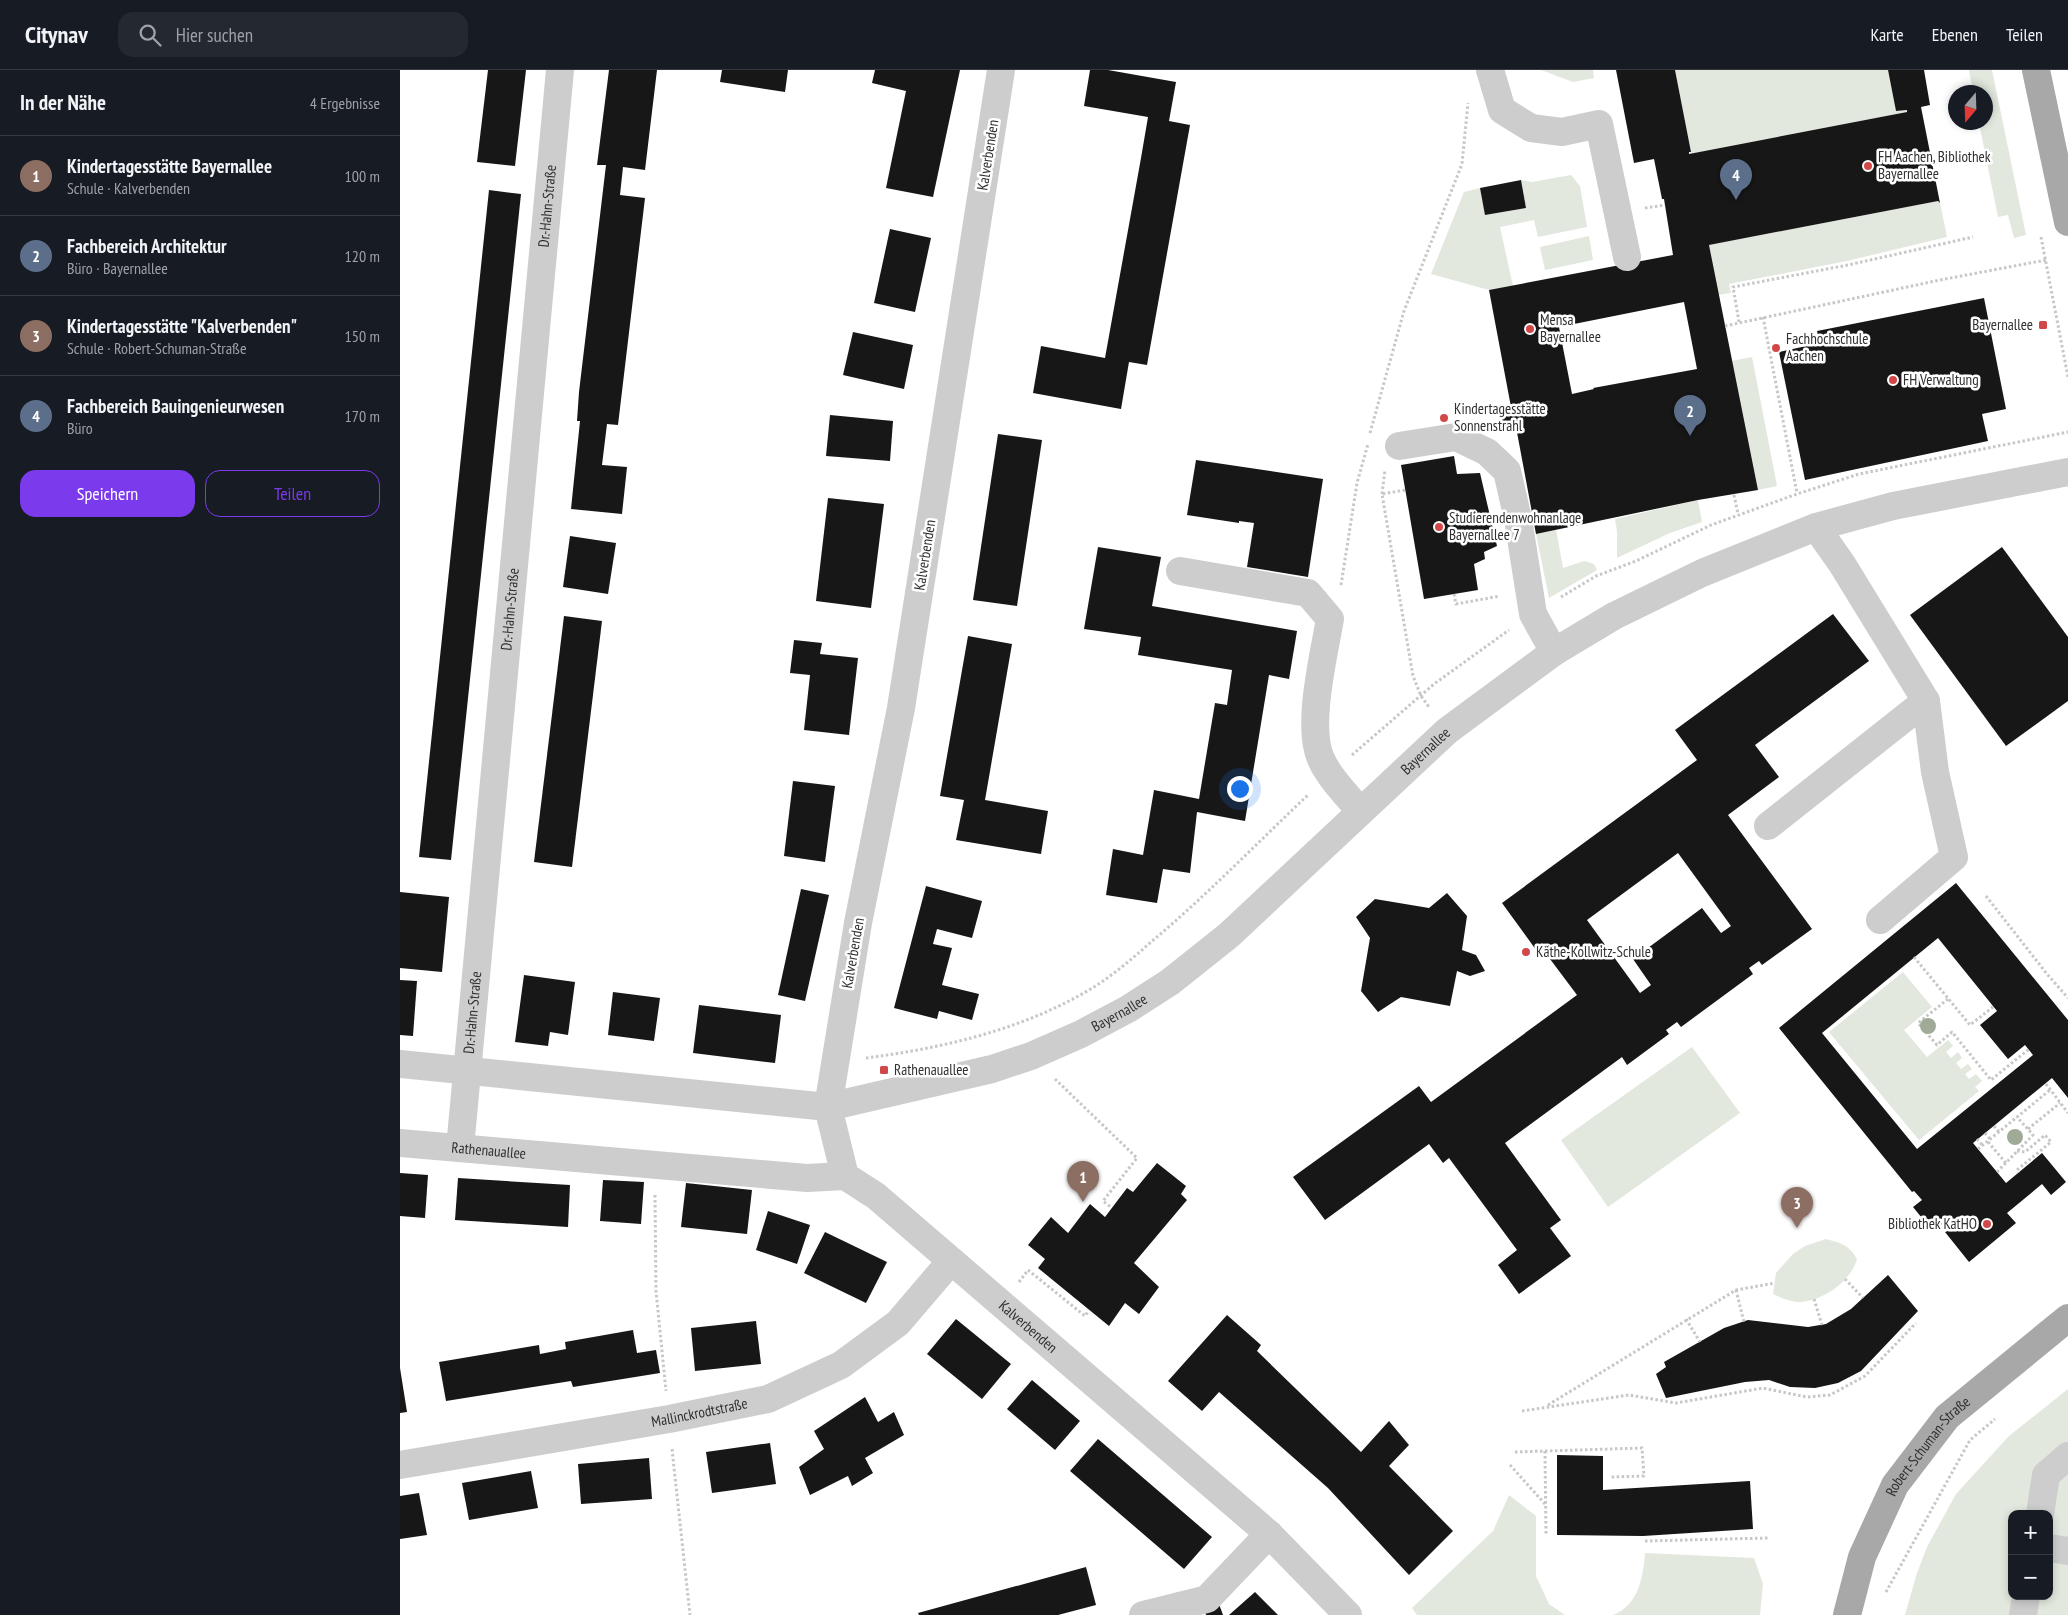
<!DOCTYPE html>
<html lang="de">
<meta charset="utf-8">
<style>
:root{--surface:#171b24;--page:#242831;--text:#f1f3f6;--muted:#9ea1a6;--line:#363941;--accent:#7c3aed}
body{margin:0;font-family:"PT Sans Narrow",sans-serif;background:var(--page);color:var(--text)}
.controls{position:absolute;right:15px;bottom:15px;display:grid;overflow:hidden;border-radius:10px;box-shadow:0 2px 8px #0003}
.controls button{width:45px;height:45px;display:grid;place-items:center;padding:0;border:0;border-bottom:1px solid var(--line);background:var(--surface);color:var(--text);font:25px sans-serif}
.compass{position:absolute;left:1548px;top:15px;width:45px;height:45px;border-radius:50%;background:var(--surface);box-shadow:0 2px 8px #0003;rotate:199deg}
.you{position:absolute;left:839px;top:718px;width:18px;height:18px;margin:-12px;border:4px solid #fff;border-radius:50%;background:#1a73e8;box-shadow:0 0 0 8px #1a73e833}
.badge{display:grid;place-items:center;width:32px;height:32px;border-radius:50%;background:var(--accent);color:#fff;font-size:16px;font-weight:700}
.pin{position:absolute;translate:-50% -41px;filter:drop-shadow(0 1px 2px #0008)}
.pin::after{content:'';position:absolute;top:26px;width:18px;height:15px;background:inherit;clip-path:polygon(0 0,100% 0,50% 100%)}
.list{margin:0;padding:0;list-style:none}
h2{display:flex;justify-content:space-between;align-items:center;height:65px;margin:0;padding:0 20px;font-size:21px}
h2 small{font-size:16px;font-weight:400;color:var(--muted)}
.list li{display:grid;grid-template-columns:32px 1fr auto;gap:15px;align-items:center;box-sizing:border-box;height:80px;padding:0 20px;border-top:1px solid var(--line)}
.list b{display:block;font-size:19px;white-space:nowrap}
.list p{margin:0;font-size:16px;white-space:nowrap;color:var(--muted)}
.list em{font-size:16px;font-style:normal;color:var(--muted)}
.actions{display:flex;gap:10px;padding:15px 20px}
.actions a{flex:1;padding:11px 0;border:1px solid var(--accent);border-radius:15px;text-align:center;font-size:18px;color:var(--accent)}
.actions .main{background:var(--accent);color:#fff}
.icon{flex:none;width:28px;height:28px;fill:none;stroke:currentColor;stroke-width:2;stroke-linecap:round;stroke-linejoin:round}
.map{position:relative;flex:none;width:1668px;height:1545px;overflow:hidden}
header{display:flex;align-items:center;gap:30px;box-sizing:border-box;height:70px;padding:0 25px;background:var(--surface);border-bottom:1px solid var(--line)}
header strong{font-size:24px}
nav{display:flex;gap:28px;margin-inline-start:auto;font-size:18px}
.search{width:350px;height:45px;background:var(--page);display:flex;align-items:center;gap:12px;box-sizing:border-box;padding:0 18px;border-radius:15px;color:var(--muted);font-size:19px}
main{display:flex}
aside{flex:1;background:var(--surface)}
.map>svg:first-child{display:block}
</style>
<header>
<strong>Citynav</strong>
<div class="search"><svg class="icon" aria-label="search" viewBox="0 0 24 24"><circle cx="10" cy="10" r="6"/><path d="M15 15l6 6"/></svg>Hier suchen</div>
<nav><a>Karte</a><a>Ebenen</a><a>Teilen</a></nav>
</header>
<main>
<aside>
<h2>In der Nähe<small>4 Ergebnisse</small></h2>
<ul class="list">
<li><span class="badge" style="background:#8d6e63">1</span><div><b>Kindertagesstätte Bayernallee</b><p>Schule · Kalverbenden</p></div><em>100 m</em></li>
<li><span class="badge" style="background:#5c6f8a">2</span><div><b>Fachbereich Architektur</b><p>Büro · Bayernallee</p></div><em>120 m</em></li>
<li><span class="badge" style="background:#8d6e63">3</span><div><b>Kindertagesstätte &quot;Kalverbenden&quot;</b><p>Schule · Robert-Schuman-Straße</p></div><em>150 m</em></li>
<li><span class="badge" style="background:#5c6f8a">4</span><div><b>Fachbereich Bauingenieurwesen</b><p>Büro</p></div><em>170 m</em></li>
</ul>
<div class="actions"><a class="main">Speichern</a><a>Teilen</a></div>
</aside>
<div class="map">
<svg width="1668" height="1545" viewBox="0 0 1668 1545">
<rect width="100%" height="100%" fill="#fff"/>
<!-- green -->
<g fill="#e2e8dd" fill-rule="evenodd">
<path d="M1141 0H1193L1194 8 1173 12Z"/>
<path d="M1275 0H1488L1496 41 1507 40V42L1289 84 1291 82Z"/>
<path d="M1569 0H1592L1626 165 1614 168 1608 145 1598 147 1579 53 1586 52V22H1573Z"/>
<path d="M1171 105 1180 116 1187 157 1138 167 1134 150 1100 157 1113 216 1089 220 1031 204 1064 122 1080 118 1086 145 1126 138 1121 110 1132 112Z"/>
<path d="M1538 131 1540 133 1547 167 1447 191 1329 214 1331 223 1318 225 1309 175Z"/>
<path d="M1189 166 1193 190 1145 200 1140 177Z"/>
<path d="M1352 287 1377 416 1358 420 1331 291Z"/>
<path d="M1298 430 1302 452 1270 463 1217 488V461L1215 449Z"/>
<path d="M1156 460 1163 498 1184 491 1194 494 1197 500 1149 528 1136 464Z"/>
<path d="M1503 902 1532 937 1504 960 1527 987 1548 970 1553 976 1546 982 1551 988 1558 982 1562 988 1556 993 1561 999 1568 994 1572 999 1565 1004 1569 1009 1576 1004 1582 1011 1575 1017 1579 1021 1519 1070 1429 962Z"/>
<path d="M1292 977 1340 1043 1208 1137 1161 1070Z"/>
<path d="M1426 1169C1441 1173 1449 1175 1457 1189 1451 1211 1423 1231 1400 1232 1390 1232 1382 1228 1373 1224L1376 1203 1393 1184 1405 1176Z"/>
<path d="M1668 1319V1545H1505L1517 1503 1527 1477 1556 1424 1609 1366ZM1612 1444H1649V1526H1612Z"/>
<path d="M1109 1425 1136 1446V1506L1149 1534 1165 1545H1017L1012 1538 1093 1461Z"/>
<path d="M1245 1483 1354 1488 1363 1514 1360 1545H1213C1239 1535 1243 1507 1245 1483Z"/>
</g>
<!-- building -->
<g fill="#171717" fill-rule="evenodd">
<path d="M88 0H126L115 96 77 92Z"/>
<path d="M209 0H257L245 100 223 97 220 125 245 128 218 355 207 354 202 395 227 397 222 444 171 439 180 351H177L179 322 206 95H197Z"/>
<path d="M322 0H388L385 22 320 12Z"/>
<path d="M475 0H560L533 127 486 118 506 21 472 13Z"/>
<path d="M690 0H708L776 12 769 51 790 55 747 295 729 292 721 339 633 323 641 276 705 288 741 88 748 47 684 36Z"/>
<path d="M1216 0H1275L1291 82H1289V84L1507 42V40L1496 41 1488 0H1524L1530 35 1521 37 1540 133 1538 131 1309 175 1358 420 1298 430 1136 464 1116 357 1104 359 1100 339 1111 337 1089 220 1273 185 1264 129H1262L1254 89 1234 93ZM1284 232 1297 299 1193 318 1194 319 1172 324 1159 257Z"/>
<path d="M1121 110 1126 138 1085 145 1080 118Z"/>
<path d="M89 120 121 124 51 790 19 787Z"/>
<path d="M490 159 531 168 515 242 474 233Z"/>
<path d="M1584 228 1606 339 1582 344 1588 371 1405 410 1379 282 1420 273 1417 261Z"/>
<path d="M453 262 513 275 504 319 443 305Z"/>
<path d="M430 345 493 351 490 391 426 386Z"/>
<path d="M598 364 642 370 617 536 573 530Z"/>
<path d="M1054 386 1057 404 1080 403 1097 476 1084 482 1085 489 1074 494 1078 520 1024 529 1001 395Z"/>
<path d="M796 390 923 409 908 507 847 497 854 453 839 451V453L787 445Z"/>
<path d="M428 428 484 434 471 538 416 531Z"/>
<path d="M170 466 216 473 208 524 163 517Z"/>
<path d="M698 477 761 487 752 536 897 561 889 609 869 605 845 751 797 742 790 803 763 799 757 833 706 825 713 779 743 785 754 720 799 729 815 633 827 635 832 600 738 585 741 567 684 559Z"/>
<path d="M1602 477 1668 567V631L1606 676 1510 545Z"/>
<path d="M1433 544 1469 591 1355 675 1379 707 1328 745 1412 859 1362 895 1359 891 1349 898 1353 904 1281 957 1277 952 1266 960 1269 964 1227 995 1222 987 1105 1073 1161 1150 1150 1158 1171 1186 1119 1224 1098 1195 1117 1180 1049 1088 1043 1093 1029 1074 925 1150 893 1107 1019 1016 1031 1032 1177 925 1144 881 1139 884 1102 833 1297 690 1275 660ZM1278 783 1331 856 1321 863 1302 838 1233 889 1251 915 1240 923 1187 850Z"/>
<path d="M164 546 202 551 172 797 134 792Z"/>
<path d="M568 566 612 574 585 730 648 741 641 784 556 770 564 730 540 726Z"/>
<path d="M394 570 422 573 420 584 458 588 449 665 404 660 410 605 390 603Z"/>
<path d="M393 711 435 716 425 792 384 786Z"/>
<path d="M1556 813 1668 950V1028L1652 1008 1573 1073 1606 1113 1642 1083 1666 1112 1651 1125 1642 1114 1607 1143 1616 1153 1569 1192 1545 1162 1547 1161 1539 1151 1530 1158 1513 1137 1522 1130 1514 1121 1512 1122 1379 958ZM1538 868 1597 941 1580 955 1608 989 1625 975 1633 985 1517 1079 1422 963Z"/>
<path d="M526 816 582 831 572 868 537 859 533 874 552 878 542 915 579 924 572 950 539 941 537 949 494 938Z"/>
<path d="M401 819 429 825 405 931 378 925Z"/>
<path d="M0 822 49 827 42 902 0 898Z"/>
<path d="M1047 823 1067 846 1062 880 1076 885 1085 901 1070 906 1057 901 1050 936 1001 927 978 942 961 921 970 868 956 847 975 829 1029 838Z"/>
<path d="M124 905 175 912 168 965 150 962 148 976 115 972Z"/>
<path d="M0 910 17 911 13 966 0 965Z"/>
<path d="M213 922 260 928 254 971 208 965Z"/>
<path d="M299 935 381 945 375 993 293 983Z"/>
<path d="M757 1093 786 1116 781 1124 787 1130 734 1193 759 1217 739 1244 725 1233 709 1256 638 1198 645 1189 628 1175 651 1147 668 1163 690 1134 705 1147 727 1118 733 1122Z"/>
<path d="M0 1103 28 1105 25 1148 0 1146Z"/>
<path d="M58 1108 170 1115 168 1157 55 1150Z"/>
<path d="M203 1110 244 1112 241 1154 200 1151Z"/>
<path d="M286 1113 352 1120 347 1164 281 1157Z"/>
<path d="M368 1141 410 1155 397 1194 356 1180Z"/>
<path d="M425 1162 487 1192 466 1233 404 1203Z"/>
<path d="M1488 1205 1518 1241 1461 1301 1438 1313 1415 1318 1390 1317 1369 1310 1345 1312 1266 1328 1256 1304 1266 1297 1264 1292 1324 1258 1348 1250 1408 1257 1426 1254 1451 1239Z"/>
<path d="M827 1245 861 1275 857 1281 961 1382 989 1351 1009 1375 989 1396 1053 1461 1009 1505 928 1418 819 1322 802 1341 768 1311Z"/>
<path d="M556 1249 611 1294 582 1329 527 1284Z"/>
<path d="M356 1251 361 1294 295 1301 291 1258Z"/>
<path d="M233 1260 237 1283 256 1280 260 1303 173 1317 171 1311 46 1331 39 1292 139 1275 140 1284 166 1279 165 1272Z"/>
<path d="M0 1298 7 1342 0 1343Z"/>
<path d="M632 1310 680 1351 655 1380 607 1339Z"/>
<path d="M465 1327 478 1352 494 1342 504 1365 465 1388 473 1403 452 1416 448 1406 410 1425 399 1397 424 1379 414 1361Z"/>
<path d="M698 1369 812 1467 784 1499 670 1401Z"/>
<path d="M370 1373 376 1414 312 1423 306 1382Z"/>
<path d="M1157 1385 1203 1386V1420L1350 1411 1353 1459 1243 1466 1157 1465Z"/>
<path d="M249 1388 252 1429 181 1434 178 1394Z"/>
<path d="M131 1401 138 1438 69 1450 62 1413Z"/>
<path d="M19 1423 27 1465 0 1469V1426Z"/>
<path d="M686 1497 696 1535 658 1545H519L518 1543Z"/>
<path d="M855 1522 878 1545H829Z"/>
<path d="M819 1534 823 1545H806L805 1542Z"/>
</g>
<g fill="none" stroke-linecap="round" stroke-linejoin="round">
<!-- path -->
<g stroke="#c7c7c7" stroke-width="3" stroke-dasharray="2.5 2.5" stroke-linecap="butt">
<path d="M1245 138 1265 135"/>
<path d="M1641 167 1668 307"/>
<path d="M1363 247 1397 423"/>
<path d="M1339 252 1333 217 1448 195 1573 167"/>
<path d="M1325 256 1540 210 1646 190"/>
<path d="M970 363 1004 241 1062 94 1068 33"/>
<path d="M1005 420 982 424 1013 606 1021 626 1029 637"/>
<path d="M982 424 985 400"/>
<path d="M1334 425 1338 444"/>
<path d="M941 515 957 413 968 374"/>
<path d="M1054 524 1056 534 1100 526"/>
<path d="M1161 527 1196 506 1236 491 1311 455 1397 424 1459 404 1668 362"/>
<path d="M952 685 1034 614 1109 560"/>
<path d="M1586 826 1647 904 1668 928"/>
<path d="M1514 887 1570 955 1593 937"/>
<path d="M1548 929 1518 953 1537 975 1552 962 1591 1010 1629 979"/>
<path d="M466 988C543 978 621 960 689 920 711 907 732 889 751 872 806 826 856 774 908 725"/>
<path d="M655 1009 737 1088 703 1131 712 1138"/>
<path d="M1646 1014 1668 1043"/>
<path d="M1594 1056 1599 1062"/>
<path d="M1628 1059 1660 1033"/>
<path d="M1585 1063 1590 1069"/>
<path d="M1577 1069 1583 1076"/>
<path d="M1588 1072 1606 1093"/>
<path d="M1578 1079 1650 1020"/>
<path d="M1617 1081 1625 1082 1645 1065 1651 1072 1617 1100 1618 1103"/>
<path d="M1597 1102 1633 1065 1617 1047"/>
<path d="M255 1125 256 1221 266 1321"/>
<path d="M1445 1209 1463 1228"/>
<path d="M619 1212 628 1200 685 1246 689 1240"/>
<path d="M1336 1220 1344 1252"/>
<path d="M1414 1229 1422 1255"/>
<path d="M1286 1249 1300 1272"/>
<path d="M1148 1335 1336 1220 1375 1213"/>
<path d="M1122 1341 1229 1325 1276 1333 1363 1318 1407 1327 1430 1325 1465 1306 1516 1253"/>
<path d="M272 1379 290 1545"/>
<path d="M1145 1381 1146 1465"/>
<path d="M1115 1382 1242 1378 1244 1406 1211 1407"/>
<path d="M1110 1395 1145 1434"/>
<path d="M1245 1471 1368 1468"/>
<path d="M1486 1522 1570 1370 1595 1349"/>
</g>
<!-- minor -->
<g stroke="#cdcdcd" stroke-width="28">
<path id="s1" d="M601 0 501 638 458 853 428 1037 445 1106 476 1126 869 1464 948 1545"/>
<path d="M1090 0 1102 40 1131 58 1162 62 1199 54 1227 187"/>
<path d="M999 376 1056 367 1087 382 1107 401 1118 449 1133 544 1154 582"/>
<path d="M1416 457 1442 494 1526 631 1535 702 1554 787 1480 850"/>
<path d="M780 501 908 523 930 549C924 584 906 657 921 689 930 709 947 725 960 741"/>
<path d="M1368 756 1526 631"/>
<path id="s2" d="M0 994 428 1037 592 999 631 986 681 964 728 939 770 912 829 865 1047 661 1154 582 1214 546 1302 503 1416 457 1493 436 1668 402"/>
<path id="s3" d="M0 1073 407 1108 445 1106"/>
<path id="s4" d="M60 1078 160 0"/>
<path id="s5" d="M0 1395 269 1349 368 1329 441 1295 498 1253 551 1191"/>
<path d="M1640 1444 1646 1405 1668 1386"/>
<path d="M1649 1478 1668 1481"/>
<path d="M743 1545 807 1529 869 1464"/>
<path d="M1623 1545 1626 1526"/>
</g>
<!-- major -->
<g stroke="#a8a8a8" stroke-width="28">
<path d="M1636 0 1668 152"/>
<path id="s6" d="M1447 1545 1462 1487 1495 1415 1547 1347 1668 1248"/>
</g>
</g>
<!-- trees -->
<g fill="#9fab97">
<circle cx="1528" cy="956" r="8"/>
<circle cx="1615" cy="1067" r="8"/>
</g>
<!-- markers -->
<g fill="#d24849" stroke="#fff" stroke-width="2">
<circle cx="1468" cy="96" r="5"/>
<rect x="1638" y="250" width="10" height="10" rx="2.5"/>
<circle cx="1130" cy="259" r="5"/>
<circle cx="1376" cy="278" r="5"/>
<circle cx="1493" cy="310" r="5"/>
<circle cx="1044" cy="348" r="5"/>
<circle cx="1039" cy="457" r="5"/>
<circle cx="1126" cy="882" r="5"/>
<rect x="479" y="995" width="10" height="10" rx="2.5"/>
<circle cx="1587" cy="1154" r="5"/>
</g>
<g text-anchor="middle" stroke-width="5" stroke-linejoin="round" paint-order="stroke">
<!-- street labels -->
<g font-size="15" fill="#303030" stroke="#fff">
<text transform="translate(588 85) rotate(-81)" y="5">Kalverbenden</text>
<text dy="5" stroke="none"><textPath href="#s4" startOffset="946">Dr.-Hahn-Straße</textPath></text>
<text transform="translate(525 485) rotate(-81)" y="5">Kalverbenden</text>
<text dy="5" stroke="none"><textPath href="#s4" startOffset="541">Dr.-Hahn-Straße</textPath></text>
<text dy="5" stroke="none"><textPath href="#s2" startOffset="1142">Bayernallee</textPath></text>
<text transform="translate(453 883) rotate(-80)" y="5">Kalverbenden</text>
<text dy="5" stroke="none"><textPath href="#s4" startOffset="136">Dr.-Hahn-Straße</textPath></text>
<text dy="5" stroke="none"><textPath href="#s2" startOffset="738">Bayernallee</textPath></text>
<text dy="5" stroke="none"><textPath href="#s3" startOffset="89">Rathenauallee</textPath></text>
<text dy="5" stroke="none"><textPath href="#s1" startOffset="1360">Kalverbenden</textPath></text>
<text dy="5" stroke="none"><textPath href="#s5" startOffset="304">Mallinckrodtstraße</textPath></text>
<text dy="5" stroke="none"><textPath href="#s6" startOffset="190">Robert-Schuman-Straße</textPath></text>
</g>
<!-- poi labels -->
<g font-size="15" fill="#303030" stroke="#fff" text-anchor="start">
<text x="1478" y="92">FH Aachen, Bibliothek<tspan x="1478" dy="17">Bayernallee</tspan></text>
<text x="1140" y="255">Mensa<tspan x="1140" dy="17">Bayernallee</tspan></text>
<text x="1633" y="260" text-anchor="end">Bayernallee</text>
<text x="1386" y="274">Fachhochschule<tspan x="1386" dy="17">Aachen</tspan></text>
<text x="1503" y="315">FH Verwaltung</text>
<text x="1054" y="344">Kindertagesstätte<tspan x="1054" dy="17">Sonnenstrahl</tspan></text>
<text x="1049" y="453">Studierendenwohnanlage<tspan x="1049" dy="17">Bayernallee 7</tspan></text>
<text x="1136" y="887">Käthe-Kollwitz-Schule</text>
<text x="494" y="1005">Rathenauallee</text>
<text x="1577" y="1159" text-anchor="end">Bibliothek KatHO</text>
</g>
</g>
</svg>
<div class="controls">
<button>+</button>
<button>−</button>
</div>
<svg class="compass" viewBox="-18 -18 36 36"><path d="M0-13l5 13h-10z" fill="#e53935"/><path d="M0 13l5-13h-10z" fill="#9ea1a6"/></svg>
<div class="you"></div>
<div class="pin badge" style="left:683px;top:1132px;background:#8d6e63">1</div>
<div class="pin badge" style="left:1290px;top:366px;background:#5c6f8a">2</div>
<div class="pin badge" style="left:1397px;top:1158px;background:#8d6e63">3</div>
<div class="pin badge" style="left:1336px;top:130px;background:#5c6f8a">4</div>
</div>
</main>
